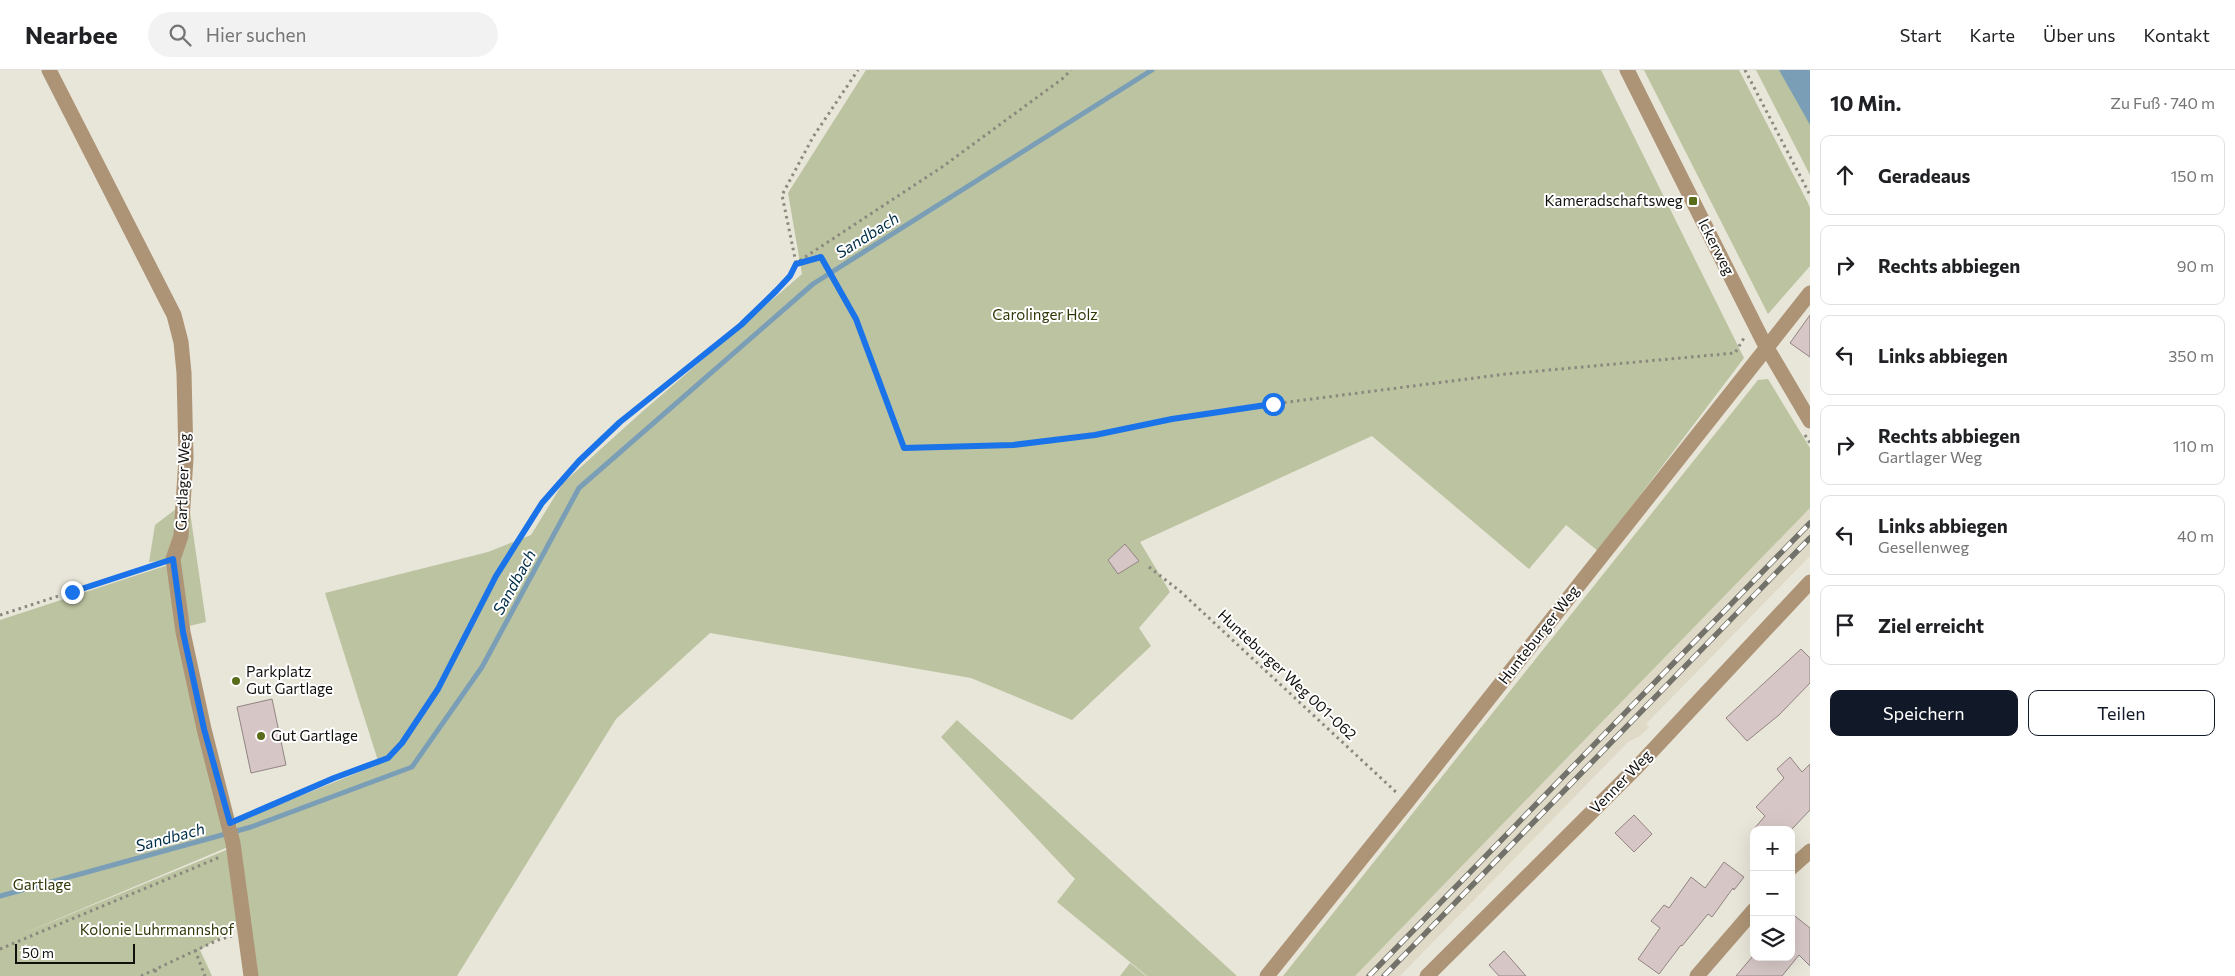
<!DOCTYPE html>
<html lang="de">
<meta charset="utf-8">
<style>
:root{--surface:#fff;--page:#f2f2f2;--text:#202124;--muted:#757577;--line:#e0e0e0;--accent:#111827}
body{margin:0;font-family:Commissioner,sans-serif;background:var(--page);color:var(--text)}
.controls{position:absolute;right:15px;bottom:15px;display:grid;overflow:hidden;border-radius:10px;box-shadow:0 5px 20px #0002}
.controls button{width:45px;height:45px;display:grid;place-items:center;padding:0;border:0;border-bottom:1px solid var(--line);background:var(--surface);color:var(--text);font:25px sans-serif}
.scale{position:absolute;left:15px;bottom:12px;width:120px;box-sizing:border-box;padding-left:5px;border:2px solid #11100c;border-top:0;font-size:14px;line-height:18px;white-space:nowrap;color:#11100c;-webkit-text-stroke:4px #fff;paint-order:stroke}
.stop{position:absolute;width:15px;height:15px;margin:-11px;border:4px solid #1a73e8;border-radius:50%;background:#fff}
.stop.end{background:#1a73e8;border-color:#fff;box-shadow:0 1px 5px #0008}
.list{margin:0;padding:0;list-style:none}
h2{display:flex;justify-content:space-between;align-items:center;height:65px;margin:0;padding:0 20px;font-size:21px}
h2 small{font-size:16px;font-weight:400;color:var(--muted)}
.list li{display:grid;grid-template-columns:32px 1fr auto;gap:15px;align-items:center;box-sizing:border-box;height:80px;margin:0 10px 10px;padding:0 10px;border:1px solid var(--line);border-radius:10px}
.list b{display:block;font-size:19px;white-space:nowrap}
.list p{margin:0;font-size:16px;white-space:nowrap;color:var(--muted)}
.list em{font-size:16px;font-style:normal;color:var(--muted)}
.actions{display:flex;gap:10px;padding:15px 20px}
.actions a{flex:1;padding:11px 0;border:1px solid var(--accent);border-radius:10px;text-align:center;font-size:18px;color:var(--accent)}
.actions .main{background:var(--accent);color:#fff}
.icon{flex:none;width:28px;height:28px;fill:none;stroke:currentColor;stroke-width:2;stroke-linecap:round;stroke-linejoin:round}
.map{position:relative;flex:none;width:1810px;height:906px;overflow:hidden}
header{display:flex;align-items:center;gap:30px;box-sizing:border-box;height:70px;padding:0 25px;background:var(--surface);border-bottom:1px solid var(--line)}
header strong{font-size:24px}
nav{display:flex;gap:28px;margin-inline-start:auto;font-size:18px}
.search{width:350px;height:45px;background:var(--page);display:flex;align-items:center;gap:12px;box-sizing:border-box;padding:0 18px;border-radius:28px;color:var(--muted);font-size:19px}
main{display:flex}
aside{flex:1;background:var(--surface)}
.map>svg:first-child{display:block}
</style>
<header>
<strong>Nearbee</strong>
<div class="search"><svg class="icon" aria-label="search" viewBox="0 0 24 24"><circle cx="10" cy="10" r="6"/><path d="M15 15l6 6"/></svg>Hier suchen</div>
<nav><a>Start</a><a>Karte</a><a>Über uns</a><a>Kontakt</a></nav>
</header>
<main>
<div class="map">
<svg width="1810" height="906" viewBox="0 0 1810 906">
<rect width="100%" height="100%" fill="#e8e5d9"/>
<!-- built -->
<path fill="#dfdac7" d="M1810 438V486L1646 654 1649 657 1640 666 1628 672 1400 906H1355Z"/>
<!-- green -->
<g fill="#bcc3a0">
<path d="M866 0H1601L1744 288 1598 481 1566 455 1529 499 1372 366 1140 472 1170 522 1139 558 1151 576 1072 650 971 608 710 563 616 649 457 906H258L236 752 379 694 325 523 488 482 531 465 563 413 643 341 802 204 788 123Z"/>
<path d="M1644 0H1739L1808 133 1810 138V196L1768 244Z"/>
<path d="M1756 0H1810V105Z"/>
<path d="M1768 309 1810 378V438L1355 906H1283L1758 310Z"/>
<path d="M181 435H189L206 552 185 557 178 489 149 492 155 455Z"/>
<path d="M168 495 228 777 13 868 231 778 240 854 200 880 212 906H0V550Z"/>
<path d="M957 650 1237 906H1147L1057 832 1075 809 941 667Z"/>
<path d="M1130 893 1146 906H1120Z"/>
</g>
<!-- water -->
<path fill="#7b9eb7" d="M1779 0H1810V55Z"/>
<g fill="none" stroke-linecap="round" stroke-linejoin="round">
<!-- stream -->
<path stroke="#7b9eb7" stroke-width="5" d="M0 826 251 757 412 697 482 597 579 418 813 214 1152 0"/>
</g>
<!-- building -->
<g fill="#d6c7c6" stroke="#928483">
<path d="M1810 245V287L1790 273Z"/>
<path d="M1125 474 1139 491 1118 504 1108 490Z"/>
<path d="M1801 579 1810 588V613L1779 645 1747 671 1726 648Z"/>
<path d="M272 629 286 695 251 703 237 637Z"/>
<path d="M1790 687 1802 702 1810 694V740L1791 760H1753L1765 746 1756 737 1784 708 1777 699Z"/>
<path d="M1634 745 1652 764 1634 782 1615 763Z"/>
<path d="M1724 792 1744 807 1734 820 1733 818 1712 847 1708 844 1682 876 1681 875 1659 904 1638 889 1660 858 1651 851 1664 835 1669 838 1691 807 1705 818Z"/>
<path d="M1791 843 1810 858V896L1799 885 1782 906H1736L1752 887H1791Z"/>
<path d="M1504 881 1526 906H1499L1489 895Z"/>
</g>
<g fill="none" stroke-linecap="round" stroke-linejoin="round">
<!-- path -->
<g stroke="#8a887f" stroke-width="3" stroke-dasharray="2.5 4" stroke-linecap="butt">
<path d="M1745 0 1810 125"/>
<path d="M796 193 821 187 856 249 905 378 1013 375 1095 365 1173 349 1273 334 1506 304 1735 283 1744 268"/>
<path d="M796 193 782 125 813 67 858 0"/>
<path d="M1805 365 1810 373"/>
<path d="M1149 497 1181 522 1397 723"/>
<path d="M0 545 160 493"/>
<path d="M242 748 334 708 388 688 402 673 439 619 496 506 542 433 579 391 619 352 741 255 776 221 790 206 796 193 942 97 1062 9 1071 0"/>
<path d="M0 879 220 787"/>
<path d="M195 880 205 906"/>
<path d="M155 900 158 906"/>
<path d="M141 906 218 870 232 866"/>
</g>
<!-- minor -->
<g stroke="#ad9476" stroke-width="15">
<path d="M49 0 174 245 181 272 184 303 186 388 181 466 173 489 183 562 204 659 233 773 251 906"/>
<path d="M1627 0 1763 271 1810 351"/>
<path d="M1791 798 1810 781"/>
<path d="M1267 906 1407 732 1810 223"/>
<path d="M1427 906 1637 697 1810 512"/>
<path d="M1697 906 1754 840"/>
</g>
<!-- rail casing -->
<g stroke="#73726a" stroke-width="5.5">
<g id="rail">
<path d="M1369 906 1810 453"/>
<path d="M1384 906 1810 468"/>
</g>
</g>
<!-- rail -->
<use href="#rail" stroke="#fff" stroke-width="4" stroke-dasharray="11" stroke-linecap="butt"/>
</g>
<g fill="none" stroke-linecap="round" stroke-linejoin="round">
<!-- route -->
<path stroke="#1a73e8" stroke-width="6" d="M72 522 173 489 183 562 204 659 230 753 334 708 388 688 402 673 438 619 496 506 542 433 579 391 620 352 741 255 776 221 790 206 796 194 821 187 856 249 904 378 1013 375 1095 365 1172 349 1273 334"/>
</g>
<!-- markers -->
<g fill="#596c1a" stroke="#fff" stroke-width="2">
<rect x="1688" y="126" width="10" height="10" rx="2.5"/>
<circle cx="236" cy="611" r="5"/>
<circle cx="261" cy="666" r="5"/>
</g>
<g text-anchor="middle" stroke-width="4" stroke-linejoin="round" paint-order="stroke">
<!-- poi labels -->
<g font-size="15" fill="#11100c" stroke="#fff" text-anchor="start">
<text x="1683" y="136" text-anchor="end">Kameradschaftsweg</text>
<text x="246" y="607">Parkplatz<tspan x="246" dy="17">Gut Gartlage</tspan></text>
<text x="271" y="671">Gut Gartlage</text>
</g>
<!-- street labels -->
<g font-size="15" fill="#11100c" stroke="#fff">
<text transform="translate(1716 177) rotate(63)" y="5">Ickerweg</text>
<text transform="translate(183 412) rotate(-88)" y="5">Gartlager Weg</text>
<text transform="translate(1539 565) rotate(-52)" y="5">Hunteburger Weg</text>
<text transform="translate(1287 605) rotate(43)" y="5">Hunteburger Weg 001-062</text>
<text transform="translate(1621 712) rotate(-46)" y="5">Venner Weg</text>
</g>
<!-- park labels -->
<g font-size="15" fill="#323708" stroke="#fff">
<text x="1045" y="250">Carolinger Holz</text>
<text x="42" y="820">Gartlage</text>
<text x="157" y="865">Kolonie Luhrmannshof</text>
</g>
<!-- water labels -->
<g font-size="16" font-style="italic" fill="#002e47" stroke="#fff">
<text transform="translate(867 165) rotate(-32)" y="6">Sandbach</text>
<text transform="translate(514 512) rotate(-61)" y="6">Sandbach</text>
<text transform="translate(170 767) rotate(-15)" y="6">Sandbach</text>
</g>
</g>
</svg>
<div class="controls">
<button>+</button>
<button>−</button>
<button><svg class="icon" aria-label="layers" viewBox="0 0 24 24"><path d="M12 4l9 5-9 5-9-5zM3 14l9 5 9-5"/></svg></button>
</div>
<div class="scale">50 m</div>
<div class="stop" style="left:1273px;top:334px"></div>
<div class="stop end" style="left:72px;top:522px"></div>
</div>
<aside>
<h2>10 Min.<small>Zu Fuß · 740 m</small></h2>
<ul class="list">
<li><svg class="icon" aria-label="ahead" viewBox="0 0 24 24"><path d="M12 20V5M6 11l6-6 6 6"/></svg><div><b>Geradeaus</b></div><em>150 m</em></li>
<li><svg class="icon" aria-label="right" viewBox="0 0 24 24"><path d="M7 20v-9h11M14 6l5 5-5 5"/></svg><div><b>Rechts abbiegen</b></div><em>90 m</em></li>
<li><svg class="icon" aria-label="left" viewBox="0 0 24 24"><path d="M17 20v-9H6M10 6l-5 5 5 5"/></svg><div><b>Links abbiegen</b></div><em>350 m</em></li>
<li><svg class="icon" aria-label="right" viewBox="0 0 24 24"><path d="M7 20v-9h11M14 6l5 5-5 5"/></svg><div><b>Rechts abbiegen</b><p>Gartlager Weg</p></div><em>110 m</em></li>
<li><svg class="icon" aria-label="left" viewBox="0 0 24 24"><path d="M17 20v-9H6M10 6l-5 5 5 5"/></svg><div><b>Links abbiegen</b><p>Gesellenweg</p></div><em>40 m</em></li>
<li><svg class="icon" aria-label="arrive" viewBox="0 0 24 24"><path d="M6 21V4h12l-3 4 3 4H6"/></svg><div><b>Ziel erreicht</b></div></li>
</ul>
<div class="actions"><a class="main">Speichern</a><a>Teilen</a></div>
</aside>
</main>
